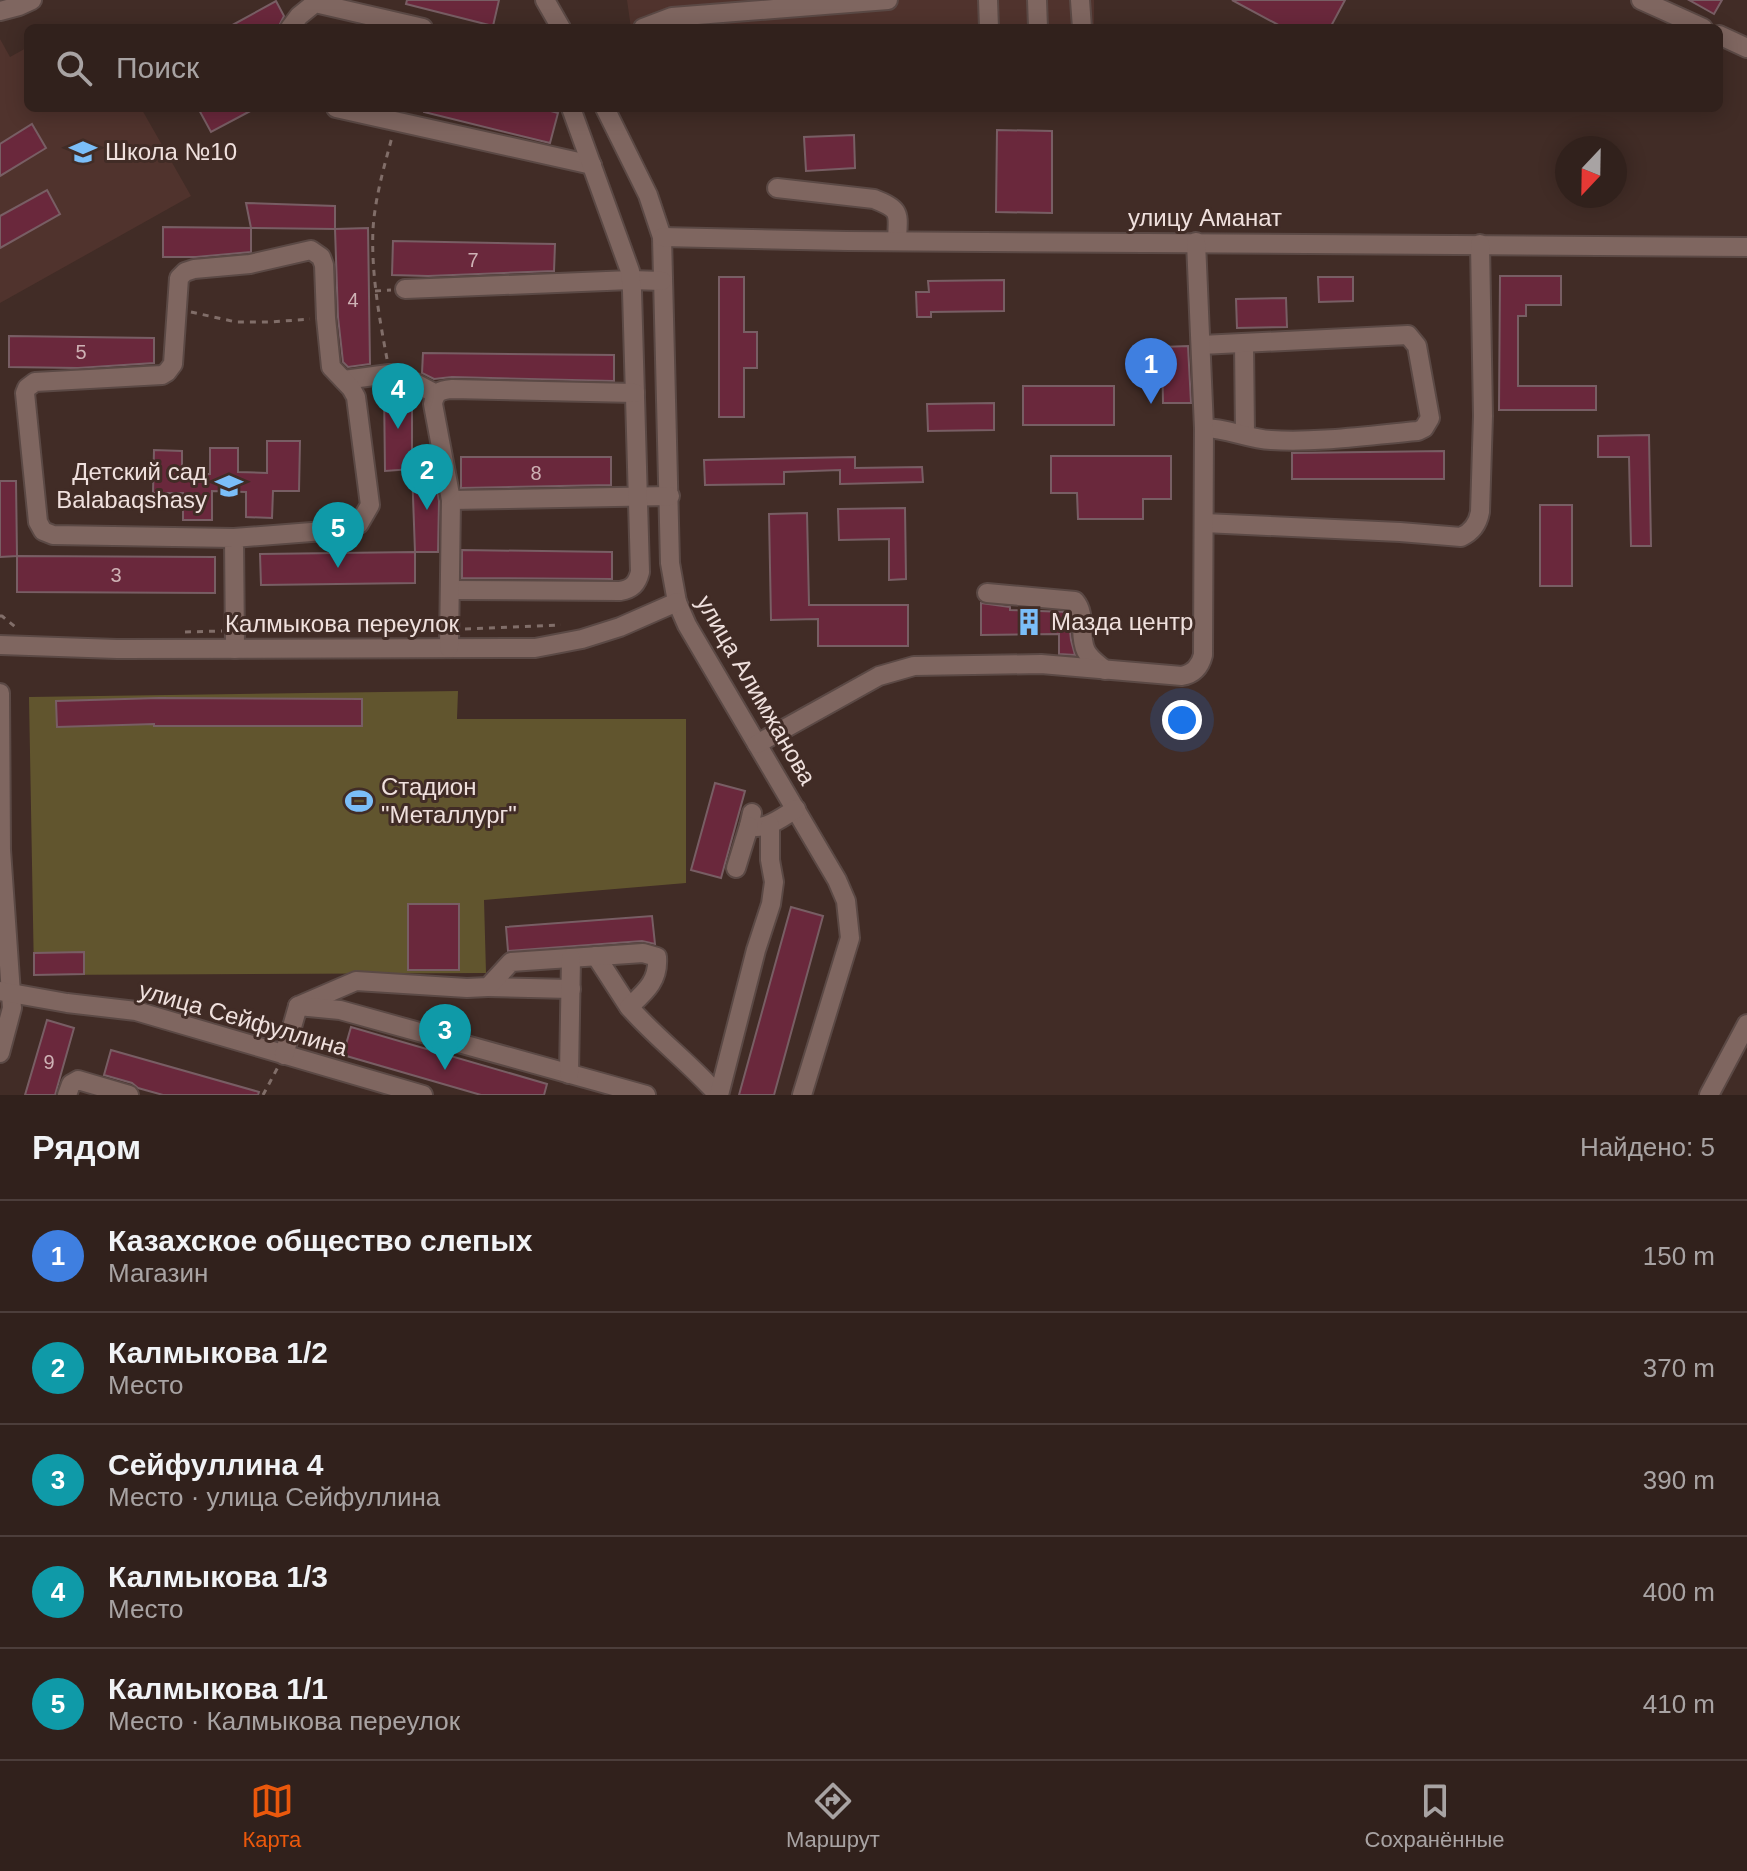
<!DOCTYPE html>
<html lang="ru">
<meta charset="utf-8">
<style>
:root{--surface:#31211c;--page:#3d2e29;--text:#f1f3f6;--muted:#a8a3a3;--line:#4c3e3b;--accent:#ea580c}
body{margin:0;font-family:Helvetica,sans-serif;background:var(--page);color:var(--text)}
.compass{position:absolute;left:1555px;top:136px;width:72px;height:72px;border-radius:50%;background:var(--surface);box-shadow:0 4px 20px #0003;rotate:202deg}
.you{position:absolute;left:1182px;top:720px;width:28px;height:28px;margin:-20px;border:6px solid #fff;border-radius:50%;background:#1a73e8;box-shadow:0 0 0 12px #1a73e833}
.badge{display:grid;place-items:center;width:52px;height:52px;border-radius:50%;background:var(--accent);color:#fff;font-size:26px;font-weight:700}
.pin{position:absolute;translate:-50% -66px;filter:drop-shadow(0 2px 4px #0008)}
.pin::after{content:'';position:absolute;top:42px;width:28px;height:24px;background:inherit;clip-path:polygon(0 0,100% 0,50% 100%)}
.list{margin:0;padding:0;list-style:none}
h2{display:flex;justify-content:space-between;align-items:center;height:104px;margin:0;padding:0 32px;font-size:34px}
h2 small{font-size:26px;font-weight:400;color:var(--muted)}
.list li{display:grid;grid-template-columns:52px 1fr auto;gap:24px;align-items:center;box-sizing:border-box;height:112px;padding:0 32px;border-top:2px solid var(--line)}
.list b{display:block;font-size:30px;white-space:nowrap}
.list p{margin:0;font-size:26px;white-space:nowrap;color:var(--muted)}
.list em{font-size:26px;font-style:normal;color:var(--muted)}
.icon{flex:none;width:44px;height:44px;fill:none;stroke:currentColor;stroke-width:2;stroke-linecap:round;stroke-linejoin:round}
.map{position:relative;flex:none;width:1747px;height:1095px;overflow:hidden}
.search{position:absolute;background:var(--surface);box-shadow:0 4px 20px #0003;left:24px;right:24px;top:24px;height:88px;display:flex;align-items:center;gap:20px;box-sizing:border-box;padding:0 28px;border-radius:12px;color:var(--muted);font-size:30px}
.sheet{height:664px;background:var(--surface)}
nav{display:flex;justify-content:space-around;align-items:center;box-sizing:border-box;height:112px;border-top:2px solid var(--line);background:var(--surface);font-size:22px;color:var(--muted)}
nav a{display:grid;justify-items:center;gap:4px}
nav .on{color:var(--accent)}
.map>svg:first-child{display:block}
</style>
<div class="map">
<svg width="1747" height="1095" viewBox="0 0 1747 1095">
<rect width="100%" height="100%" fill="#412c26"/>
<!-- built -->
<g fill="#50332d">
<path d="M627 0H1094V28H631Z"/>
<path d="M0 39 10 57 28 47V108H141L191 196 0 303Z"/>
</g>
<!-- green -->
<path fill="#61552e" d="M458 691 457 719H686V883L484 900 486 973 34 975 29 697Z"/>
<!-- building -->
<g fill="#6a283c" stroke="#785e64" stroke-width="2">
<path d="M407 0H499L493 26 406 4Z"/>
<path d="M1232 0H1345L1330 28H1284Z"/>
<path d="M1689 0H1722L1714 14Z"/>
<path d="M276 1 284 16 278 28H227Z"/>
<path d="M198 108H256L211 132Z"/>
<path d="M424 108H540L558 113 550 143 424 112Z"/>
<path d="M32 124 46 148 0 176V144Z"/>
<path d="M997 130 1052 131V213L996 212Z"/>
<path d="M854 135 855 168 806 171 804 137Z"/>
<path d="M47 190 60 214 0 248V216Z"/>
<path d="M246 203 335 206V229L251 228Z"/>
<path d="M163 227 251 228V252L196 257H163Z"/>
<path d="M368 228 370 364 348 367 343 362 338 317 335 229Z"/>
<path d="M393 241 555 244 554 271 428 276 392 275Z"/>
<path d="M1500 276H1561V305H1526V316H1518V386H1596V410H1499Z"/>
<path d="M719 277H744V332H757V368H744V417H719Z"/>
<path d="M1318 277H1353V301L1319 302Z"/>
<path d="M1004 280V311L931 312V317H917L916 292H929L928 281Z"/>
<path d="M1286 298 1287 327 1237 328 1236 299Z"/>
<path d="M9 336 154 338V363L78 368 9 367Z"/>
<path d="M1188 346 1191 403H1163L1162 347Z"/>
<path d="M423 353 614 355V381L452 377 434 379 422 373Z"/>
<rect x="1023" y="386" width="91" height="39"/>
<path d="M384 387 400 389 412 395V469L385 471Z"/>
<path d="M994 403V430L928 431 927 404Z"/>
<path d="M1649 435 1651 546H1631L1629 457H1598V436Z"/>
<path d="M267 441H300L299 491H273L272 518 246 517V492L212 491V520H183V493H153L154 450 182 451V474H210V448H238V472L267 473Z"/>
<path d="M1444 451V479H1292V453Z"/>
<path d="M1051 456H1171V499H1143V519H1078L1077 493H1051Z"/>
<path d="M461 457H611V485L461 488Z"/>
<path d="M855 457V468L922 467 923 482 840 484V470L784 472V484L705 485 704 460Z"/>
<path d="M412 469H433L439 501 438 552H415Z"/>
<path d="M0 481H16L17 556 0 557Z"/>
<rect x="1540" y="505" width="32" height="81"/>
<path d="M905 508 906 579 889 580V539L839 540 838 509Z"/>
<path d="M807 513 809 605H908V646H818V619L771 620 769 514Z"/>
<path d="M462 550 612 552V579L462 578Z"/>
<path d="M415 552V583L261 585 260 554Z"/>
<path d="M17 556 215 557V593L17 592Z"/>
<path d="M981 603 1010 607V610L1068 612 1071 640 1075 655 1059 654V634L981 635Z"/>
<path d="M159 698 362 699V726H154V724L57 727 56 701Z"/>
<path d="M715 783 745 791 721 878 691 870Z"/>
<rect x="408" y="904" width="51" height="66"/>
<path d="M791 907 823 916 774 1095H739Z"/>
<path d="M652 916 655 944 642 941 508 951 506 927Z"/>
<path d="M84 952V974L34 975V953Z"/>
<path d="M47 1020 74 1028 55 1095H25Z"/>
<path d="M351 1027 547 1084 544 1095H481L343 1055Z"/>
<path d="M111 1050 259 1092 258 1095H163L138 1088 132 1083 104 1075Z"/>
</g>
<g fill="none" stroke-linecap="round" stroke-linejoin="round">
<!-- minor casing -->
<g stroke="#5b4945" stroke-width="22">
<g id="minor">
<path d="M545 0 561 28"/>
<path d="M988 0 989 28"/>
<path d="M1037 0 1038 28"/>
<path d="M1080 0 1082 28"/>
<path d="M1641 0 1703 28"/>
<path d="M0 11 19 6 32 0"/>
<path d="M290 28 299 16 315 3 423 28"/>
<path d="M643 28 672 17 888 0"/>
<path d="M1719 35 1747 48"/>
<path d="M336 108 592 165"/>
<path d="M605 108 648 195 662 237 670 563 677 602 687 625 837 880 846 901 850 938 802 1095"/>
<path d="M777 188 874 199C902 210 898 213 897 240"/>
<path d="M662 237 847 241 1747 247"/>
<path d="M405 289 631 280 662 281"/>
<path d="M1244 343 1245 435"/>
<path d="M1201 345 1408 335 1417 346 1430 418 1424 428 1418 431C1370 435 1319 443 1271 440 1248 439 1227 428 1204 428"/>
<path d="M344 380 389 374 400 375 436 394"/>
<path d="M451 500 670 496"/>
<path d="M1204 523 1400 532 1461 537C1472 532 1478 523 1480 512L1483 416 1480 244"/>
<path d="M234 538 350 529 359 524 370 505 356 397 351 388 331 367 326 318 324 265 321 257 311 250 250 264 194 269 185 272 179 278 173 364 167 372 162 375 35 382 27 388 25 393 38 522 43 531 53 535 234 538 235 649"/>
<path d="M450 590 620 591C632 589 637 584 640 572L632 291 630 271 571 108"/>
<path d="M987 593 1075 601C1087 615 1078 635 1086 651 1090 659 1098 664 1105 670"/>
<path d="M0 645 117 649 535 648 582 639 620 627 677 602"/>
<path d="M449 648 451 500 433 404C435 392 440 390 452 389L635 393"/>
<path d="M0 693 1 850 12 1008 0 1053"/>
<path d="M757 744 879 676 914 666 1041 664 1182 676C1193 674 1200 667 1203 655L1204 428 1196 242"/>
<path d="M752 813 749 826C766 831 782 817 796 809"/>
<path d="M736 868 749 826"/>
<path d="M596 956 629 1007"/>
<path d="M488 987 571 989"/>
<path d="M0 991 67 1003 136 1011 423 1095"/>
<path d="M298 1006 356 981 467 988 488 987 511 962 643 953 657 957C659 981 645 992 629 1007 657 1039 690 1063 718 1095"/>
<path d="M284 1055 298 1006 340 1010 646 1095"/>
<path d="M569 1074 571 958"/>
<path d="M67 1095 71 1084 78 1080 129 1095"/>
<path d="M719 1095 756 950 771 904 774 882 770 860V825"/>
<path d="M1709 1095 1747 1024"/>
</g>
</g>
<!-- path -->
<g stroke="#816e69" stroke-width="3" stroke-dasharray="6 6" stroke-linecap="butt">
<path d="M375 291 391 290"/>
<path d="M191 312 236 322H271L310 319"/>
<path d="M387 359C379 316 371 272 373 229 375 198 384 167 392 137"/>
<path d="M0 616H2L19 630"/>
<path d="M465 629 561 625"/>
<path d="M249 630H434"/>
<path d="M185 632 222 631"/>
<path d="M263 1095 278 1067"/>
</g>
<!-- minor -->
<use href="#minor" stroke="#7f6660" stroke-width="18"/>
</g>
<!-- icons -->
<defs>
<g id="school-bare" transform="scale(2.16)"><path d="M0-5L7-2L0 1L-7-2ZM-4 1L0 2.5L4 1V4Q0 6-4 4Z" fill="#7bbef8" stroke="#412c26" stroke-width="2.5" paint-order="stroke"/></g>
<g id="building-bare" transform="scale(2.16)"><path d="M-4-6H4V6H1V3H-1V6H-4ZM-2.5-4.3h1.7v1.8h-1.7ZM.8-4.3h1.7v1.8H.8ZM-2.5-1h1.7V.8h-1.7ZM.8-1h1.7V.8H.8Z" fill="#7bbef8" stroke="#412c26" stroke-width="2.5" paint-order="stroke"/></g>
<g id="stadium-bare" transform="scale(2.16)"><path d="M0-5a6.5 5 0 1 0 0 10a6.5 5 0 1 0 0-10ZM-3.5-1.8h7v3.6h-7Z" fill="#7bbef8" stroke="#412c26" stroke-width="2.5" paint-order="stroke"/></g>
</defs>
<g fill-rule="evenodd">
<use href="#school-bare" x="83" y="152"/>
<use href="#school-bare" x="229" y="486"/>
<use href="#building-bare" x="1029" y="622"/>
<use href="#stadium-bare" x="359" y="801"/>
</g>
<g text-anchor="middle" stroke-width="6" stroke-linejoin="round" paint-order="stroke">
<!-- number labels -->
<g font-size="20" fill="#ceb2b5">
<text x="473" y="267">7</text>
<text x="353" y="307">4</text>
<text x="81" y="359">5</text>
<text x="536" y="480">8</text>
<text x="116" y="582">3</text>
<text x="49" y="1069">9</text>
</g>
<!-- poi labels -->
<g font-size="24" fill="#efe0dd" stroke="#412c26" text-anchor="start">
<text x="105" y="160">Школа №10</text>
<text x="207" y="480" text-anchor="end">Детский сад<tspan x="207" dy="28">Balabaqshasy</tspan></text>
<text x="1051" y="630">Мазда центр</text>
<text x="381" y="795">Стадион<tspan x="381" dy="28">"Металлург"</tspan></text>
</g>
<!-- street labels -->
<g font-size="24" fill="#efe0dd" stroke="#412c26">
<text x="1205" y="226">улицу Аманат</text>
<text x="342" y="632">Калмыкова переулок</text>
<text transform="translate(756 690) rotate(60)" y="8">улица Алимжанова</text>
<text transform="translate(243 1019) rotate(16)" y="8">улица Сейфуллина</text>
</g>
</g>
</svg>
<svg class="compass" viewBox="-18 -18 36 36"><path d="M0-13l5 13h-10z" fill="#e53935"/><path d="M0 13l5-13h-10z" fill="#a8a3a3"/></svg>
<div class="you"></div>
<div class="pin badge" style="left:1151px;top:404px;background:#3f7fe0">1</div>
<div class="pin badge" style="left:427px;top:510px;background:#0f9aa8">2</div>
<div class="pin badge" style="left:445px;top:1070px;background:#0f9aa8">3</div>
<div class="pin badge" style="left:398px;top:429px;background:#0f9aa8">4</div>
<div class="pin badge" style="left:338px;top:568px;background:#0f9aa8">5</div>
<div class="search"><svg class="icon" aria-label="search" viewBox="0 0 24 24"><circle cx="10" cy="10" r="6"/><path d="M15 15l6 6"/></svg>Поиск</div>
</div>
<section class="sheet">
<h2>Рядом<small>Найдено: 5</small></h2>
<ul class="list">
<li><span class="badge" style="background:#3f7fe0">1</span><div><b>Казахское общество слепых</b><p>Магазин</p></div><em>150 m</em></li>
<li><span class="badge" style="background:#0f9aa8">2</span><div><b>Калмыкова 1/2</b><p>Место</p></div><em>370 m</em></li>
<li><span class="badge" style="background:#0f9aa8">3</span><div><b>Сейфуллина 4</b><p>Место · улица Сейфуллина</p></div><em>390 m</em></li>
<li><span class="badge" style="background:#0f9aa8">4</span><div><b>Калмыкова 1/3</b><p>Место</p></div><em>400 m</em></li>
<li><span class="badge" style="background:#0f9aa8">5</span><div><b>Калмыкова 1/1</b><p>Место · Калмыкова переулок</p></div><em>410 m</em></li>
</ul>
</section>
<nav>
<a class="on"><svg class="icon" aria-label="map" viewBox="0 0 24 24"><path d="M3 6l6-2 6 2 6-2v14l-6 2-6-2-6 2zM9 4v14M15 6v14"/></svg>Карта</a>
<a><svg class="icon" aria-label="directions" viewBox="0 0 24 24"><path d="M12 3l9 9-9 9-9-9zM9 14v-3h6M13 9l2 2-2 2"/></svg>Маршрут</a>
<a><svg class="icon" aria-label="saved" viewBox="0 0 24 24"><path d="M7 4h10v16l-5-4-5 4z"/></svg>Сохранённые</a>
</nav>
